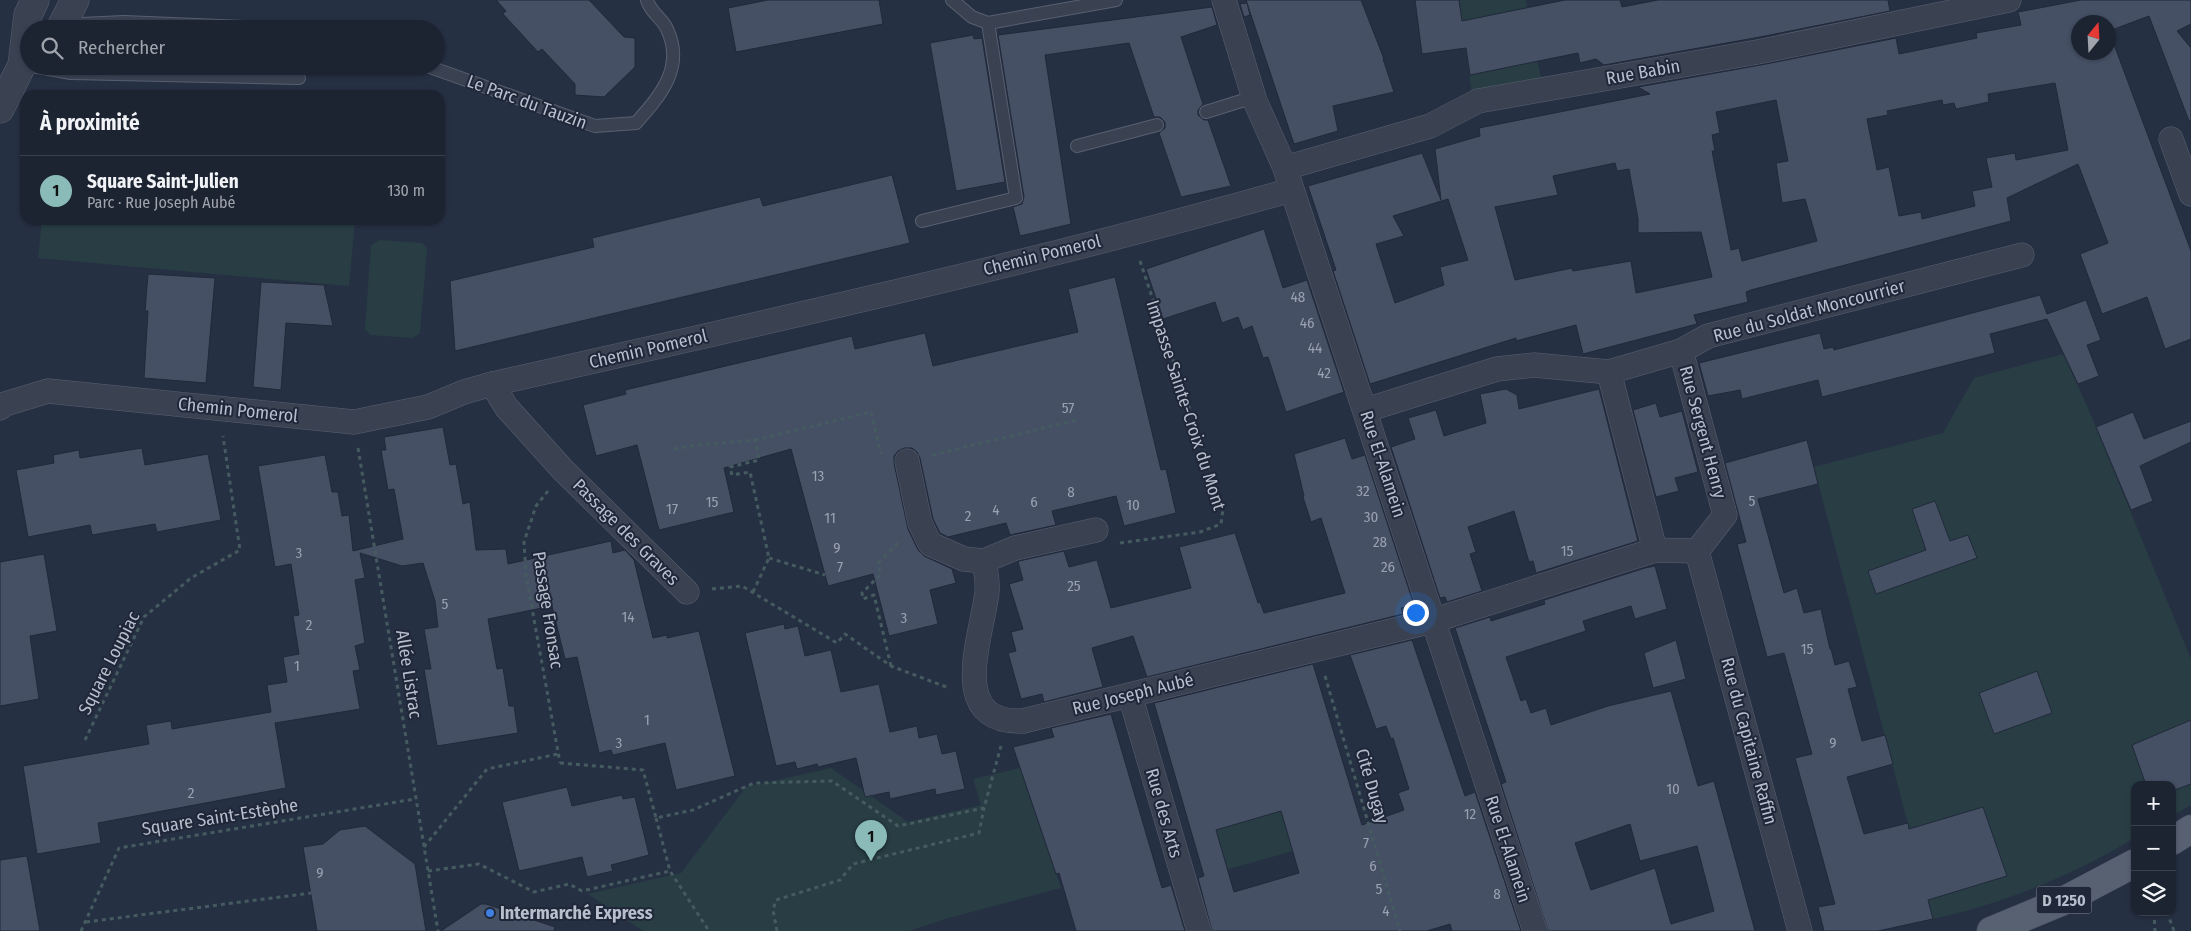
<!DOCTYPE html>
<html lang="fr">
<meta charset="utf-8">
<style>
:root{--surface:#1c2432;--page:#29303e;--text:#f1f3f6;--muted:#a0a4ac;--line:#3a414d;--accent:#8bbbb9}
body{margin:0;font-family:"Fira Sans Condensed",sans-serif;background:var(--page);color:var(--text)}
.controls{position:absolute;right:15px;bottom:15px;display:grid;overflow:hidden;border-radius:10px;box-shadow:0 1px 4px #0004}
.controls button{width:45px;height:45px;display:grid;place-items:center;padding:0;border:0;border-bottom:1px solid var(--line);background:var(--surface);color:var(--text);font:25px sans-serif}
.compass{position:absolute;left:2071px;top:15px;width:45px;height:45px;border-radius:50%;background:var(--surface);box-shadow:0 1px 4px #0004;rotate:18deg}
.you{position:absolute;left:1415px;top:612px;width:18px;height:18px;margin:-12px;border:4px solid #fff;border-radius:50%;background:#1a73e8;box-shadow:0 0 0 8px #1a73e833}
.badge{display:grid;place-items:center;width:32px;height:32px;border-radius:50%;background:var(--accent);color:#111;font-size:16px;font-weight:700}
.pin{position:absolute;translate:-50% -41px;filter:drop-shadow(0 1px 2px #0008)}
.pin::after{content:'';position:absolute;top:26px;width:18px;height:15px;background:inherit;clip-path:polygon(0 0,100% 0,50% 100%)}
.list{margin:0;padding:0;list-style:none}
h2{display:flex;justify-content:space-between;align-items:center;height:65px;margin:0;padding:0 20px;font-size:21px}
h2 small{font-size:16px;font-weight:400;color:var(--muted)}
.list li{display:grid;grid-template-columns:32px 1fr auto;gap:15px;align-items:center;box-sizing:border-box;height:70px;padding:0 20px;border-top:1px solid var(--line)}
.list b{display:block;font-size:19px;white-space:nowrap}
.list p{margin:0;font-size:16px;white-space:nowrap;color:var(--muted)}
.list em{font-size:16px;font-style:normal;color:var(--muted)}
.icon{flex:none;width:28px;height:28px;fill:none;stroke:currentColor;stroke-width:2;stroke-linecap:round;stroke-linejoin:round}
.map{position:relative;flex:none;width:2191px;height:931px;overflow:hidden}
.search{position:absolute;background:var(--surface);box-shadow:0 1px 4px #0004;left:20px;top:20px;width:425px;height:55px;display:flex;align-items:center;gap:12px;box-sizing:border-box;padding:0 18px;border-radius:28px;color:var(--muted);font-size:19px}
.panel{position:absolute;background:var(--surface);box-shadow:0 1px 4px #0004;left:20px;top:90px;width:425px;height:135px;border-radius:15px}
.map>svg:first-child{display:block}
</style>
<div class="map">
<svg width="2191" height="931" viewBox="0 0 2191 931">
<rect width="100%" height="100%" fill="#263043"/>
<!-- green -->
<g fill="#283e44">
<path d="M1459 0H1526L1541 79 1472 95Z"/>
<path d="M42 220H355L349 286 38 258Z"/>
<path d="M380 240 422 243 427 248 420 333 413 338 371 335 365 329 371 245Z"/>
<path d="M2063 354 2088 408 2191 659V805L2172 816V785H2135V838C2071 876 2005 903 1933 919L1814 467 1943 433 1974 378Z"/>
<path d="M831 768 908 822 981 805 973 779 1020 768 1061 888 945 919 909 931H643L588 894 681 873 746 787Z"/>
<path d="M1274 784 1293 851 1204 876 1185 810Z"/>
</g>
<!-- building -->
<g fill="#455065" stroke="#21293a" fill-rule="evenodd">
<path d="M496 0H589L624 37 635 38V67L604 97 575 95V84L542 49 538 52 503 14 506 11Z"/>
<path d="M768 0H879L883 24 736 52 728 8Z"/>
<path d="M1246 0H1361L1384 59H1383L1394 92 1333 106 1338 131 1294 144Z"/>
<path d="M1415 0H1459L1462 21 1565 0H1620L1622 7 1658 0H1888L1890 11 1760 37 1604 65 1596 59 1580 63 1578 53 1470 75 1466 48 1422 54Z"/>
<path d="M2081 0H2191V24L2177 31 2191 48V120L2189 121 2149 16 2109 31 2191 251V339L2165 349 2147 297 2102 314 2080 254 2108 243 2078 164 2007 198 2011 221 1751 290 1746 292 1748 302 1694 315 1697 324 1583 354 1576 325 1516 341V338L1370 384 1333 271 1336 270 1308 186 1422 153 1441 200 1435 149 1480 136 1479 128 1650 94 1638 87 1766 64 1896 38 1899 54 1977 38 1976 33 2021 25 2018 12ZM2078 22H2108V52H2078ZM2055 83 2068 150 2016 160 2015 153 1986 158 1992 187 1972 191 1975 206 1922 219 1921 212 1899 216 1889 167 1877 170 1867 119 1888 115 1887 111 1942 100 1943 105 1954 103 1956 109 1989 102 1988 94ZM1776 100 1788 161 1776 163 1782 203 1805 199 1817 241 1742 261 1739 248 1731 250 1712 151H1715L1712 135 1720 133 1716 112ZM1615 163 1617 171 1629 169 1638 219V233L1701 232 1712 277 1636 293 1631 261 1573 271 1572 268 1515 280 1495 207 1558 195 1553 176ZM1448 199 1468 260 1440 267 1444 285 1395 303 1376 244 1404 236 1393 216Z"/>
<path d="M1247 3 1250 15 1244 17 1240 4Z"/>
<path d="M1212 7 1217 25 1181 37 1203 104 1198 110V115L1204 120H1208L1231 186 1181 197 1159 133 1165 128V122L1160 117H1154L1129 43 1045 55 1071 224 1020 236 1013 207 1022 204 1024 197 998 35Z"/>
<path d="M973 35 974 39 982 38 1005 182 956 191 930 43Z"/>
<path d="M892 175 910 243 455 351 450 281 594 247 592 238 760 197 763 206Z"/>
<path d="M1264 229 1283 288 1307 280 1344 392 1286 412 1268 357 1263 358 1252 326 1243 330 1238 317 1222 323 1215 302 1163 319 1146 269Z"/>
<path d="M148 274 215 278 206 383 144 378 148 311H145Z"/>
<path d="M1115 277 1161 470 1166 469 1176 513 1124 526 1116 496 1052 511 1056 525 1010 535 1006 523 948 537 940 533 933 519 920 458 917 452 912 448H904L898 451 894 456V463L908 529 918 550 924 556 952 569 956 583 930 590 938 624 889 636 873 574 828 586 791 449 724 468 734 512 659 530 637 445 596 456 583 405 626 394 625 390 852 336 855 349 925 333 933 366 1078 332 1068 289Z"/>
<path d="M261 282 324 285 333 326 286 323 281 390 253 387Z"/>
<path d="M2040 295 2047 314 2086 300 2101 340 2087 345 2099 376 2078 384 2047 319 1990 334 1995 353 1822 397 1818 380 1742 399 1740 390 1708 396 1699 363 1820 333 1824 349 1833 347 1834 350Z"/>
<path d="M1506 389 1517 395 1519 409 1599 389 1638 541 1536 573 1533 561 1529 562 1514 511 1468 527 1476 552 1470 554 1482 591 1447 602 1445 597 1440 598 1391 447 1415 439 1408 418 1436 410 1444 436 1486 423 1480 394Z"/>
<path d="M1656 403 1660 417 1682 411 1698 472 1675 478 1679 491 1656 497 1633 410Z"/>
<path d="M2133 412 2144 439 2191 421V442L2140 466 2153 501 2131 510 2096 427Z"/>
<path d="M443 427 450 465 456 464 463 504 470 502 476 550 506 549 508 564 611 541 613 553 625 550 634 560 653 638 667 635V638L699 631 735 776 676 790 665 743 613 755 611 750 599 753 577 657 565 659 552 606 488 619 497 669 503 668 509 706H514L518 733 437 746 424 669H431L424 629 438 627 435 601 423 563 402 566 360 553 365 578 355 580 365 643 355 646 360 670 353 671 360 709 275 723 286 788 98 823 101 843 37 854 23 766 149 744 146 725 171 721 172 729 271 712 267 685 287 682 283 657 299 654 293 616 299 615 291 564 275 567 258 466 325 455 332 492H338L342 516 349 515 353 551 403 539 394 489 388 490 381 450H386L384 437Z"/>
<path d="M1345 438 1352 459 1365 455 1414 605 1401 608 1403 614 1147 677 1133 636 1092 648 1103 687 1044 702 1042 694 1021 699 1008 653 1016 651 1011 632 1023 629 1009 584 1023 580 1018 562 1019 561 1064 551 1069 567 1097 560 1111 608 1191 588 1179 547 1235 533 1258 603 1260 602 1264 613 1345 593 1321 518 1311 522 1303 497 1304 496 1294 454Z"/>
<path d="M1807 440 1818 484 1758 499 1784 593 1797 588 1804 613 1821 609 1830 649H1831L1835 665 1849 661 1857 687 1848 689 1862 741 1885 735 1893 764 1847 777 1864 834 1908 823 1909 829 1983 807 2007 876 1928 900 1933 919 1878 931H1824L1818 907 1835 904 1795 758 1812 754 1784 653 1767 657 1737 544 1746 542 1725 463Z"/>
<path d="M142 448 145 465 208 454 221 520 157 532 155 524 92 535 90 525 28 537 16 470 54 463 53 455 79 450 80 458Z"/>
<path d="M1935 501 1950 541 1968 535 1977 558 1876 594 1868 571 1926 550 1912 509Z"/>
<path d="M44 554 57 631 30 636 39 699 0 706V562Z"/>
<path d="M1655 566 1667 609 1635 619 1631 606 1583 621 1586 631 1506 657 1521 701 1526 699 1531 713 1546 708 1551 725 1608 706 1671 691 1698 786 1714 781 1755 931H1548L1501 784 1506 782 1455 628 1490 617 1491 621 1545 604 1544 600 1645 568ZM1630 824 1640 861 1697 846 1714 911 1671 924 1655 868 1591 890 1575 843Z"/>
<path d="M784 624 785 629 798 626 805 656 831 650 841 692 879 684 890 732 917 726 919 738 937 734 942 754 956 751 965 789 936 795 935 789 890 799 889 792 865 797 856 758 818 767 817 764 797 769 795 762 776 766 745 633Z"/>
<path d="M1412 640 1465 796 1475 792 1521 931H1452L1450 924 1427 931H1212L1198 878 1204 876 1154 703 1313 664 1362 825 1404 810 1398 793 1409 789 1393 738 1391 739 1386 726 1376 729 1350 655ZM1281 811 1299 873 1234 892 1216 830Z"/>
<path d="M1676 640 1686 679 1653 688 1644 653Z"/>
<path d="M2037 671 2052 713 1994 734 1979 693Z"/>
<path d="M1111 714 1162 888 1171 885 1185 931H1076L1059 873 1056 874 1013 747 1054 737 1051 728Z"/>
<path d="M2191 720V784L2172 791V785H2146L2132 745Z"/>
<path d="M567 787 572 806 622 795 623 799 635 797 649 855 611 865 613 871 587 877 582 857 519 871 502 802Z"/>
<path d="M365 826 415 864 426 931H317L303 847 323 844 340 830Z"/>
<path d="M27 856 40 931H0V860Z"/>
<path d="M481 904H486L555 927 554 931H441Z"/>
</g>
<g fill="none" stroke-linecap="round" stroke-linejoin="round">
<!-- service casing -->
<g stroke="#586070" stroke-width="14">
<g id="service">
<path d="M952 0 972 17 988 23 1116 0"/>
<path d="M65 29 81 24 124 22 294 29"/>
<path d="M32 66 71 73 299 78"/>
<path d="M427 66 595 126 636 123C661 95 685 67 667 29 662 18 650 12 647 0"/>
<path d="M1206 112 1254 97"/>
<path d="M1077 146 1157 125"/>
<path d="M922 221 1016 198 988 23"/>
</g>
</g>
<!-- minor casing -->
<g stroke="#586070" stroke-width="25">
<g id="minor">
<path d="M1224 0 1255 101 1285 168 1535 931"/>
<path d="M2171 139 2191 194"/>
<path d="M1285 168 1430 126 1478 101 1763 51 2009 0"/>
<path d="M1681 351 1725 515 1697 551"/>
<path d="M1609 372 1655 550"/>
<path d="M492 384 507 408 563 470 687 592"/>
<path d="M0 408 5 404 48 391 354 422 428 407 464 392 492 384C759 324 1027 265 1291 190"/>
<path d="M1366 410 1497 369 1534 365 1609 372 1681 351 1708 336 2022 255"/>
<path d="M907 461 920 523 930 544 964 559 984 561 1015 548 1096 530"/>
<path d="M1697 551 1800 931"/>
<path d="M984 561C986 572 988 581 987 592 982 637 946 724 1023 721L1432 621 1655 550 1697 551"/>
<path d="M1130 695 1199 931"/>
</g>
</g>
<!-- tertiary casing -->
<g stroke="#586070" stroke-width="29">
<g id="tertiary">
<path d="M60 29 75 0"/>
<path d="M0 109 22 65 28 15 35 0"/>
</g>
</g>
<!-- primary casing -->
<g stroke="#444b5c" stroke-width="29">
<g id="primary">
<path d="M2172 841 2191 829"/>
<path d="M1991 931 2063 901 2135 863"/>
</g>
</g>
<!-- path -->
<g stroke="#465b60" stroke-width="3" stroke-dasharray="4 4" stroke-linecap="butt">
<path d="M755 440 871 412 881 454"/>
<path d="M358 448 438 931"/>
<path d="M674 449 697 445 755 440 759 460 730 467 732 475 750 472 769 558 753 592"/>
<path d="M932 455 1077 420"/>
<path d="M548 491 536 506 524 542 526 575 560 763"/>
<path d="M1120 543 1200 532 1221 524 1223 509 1139 258"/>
<path d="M769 558 825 575"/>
<path d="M712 589 742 586 837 643 845 634 891 666 949 688"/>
<path d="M891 666 874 595 863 599 862 593 880 575 879 562 899 542"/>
<path d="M1325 676 1400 931"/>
<path d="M85 740 144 617 191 578 240 550 223 436"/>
<path d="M560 763 643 770 656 818 693 810 754 783 832 781 898 826 984 808 1001 746"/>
<path d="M656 818 670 871 709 931"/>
<path d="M424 847 487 769 558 754"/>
<path d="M428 871 479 864 534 892 569 884 582 891 670 871"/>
<path d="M2154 912 2155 931"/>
<path d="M2167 912 2174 931"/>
<path d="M86 922 311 893"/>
<path d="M81 931 119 848 415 799"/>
<path d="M777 931 773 910 776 900 840 880 853 864 979 833 984 808"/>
</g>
<!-- service -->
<use href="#service" stroke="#3a4252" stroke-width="12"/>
<!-- minor -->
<use href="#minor" stroke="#3a4252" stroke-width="24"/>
<!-- tertiary -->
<use href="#tertiary" stroke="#3a4252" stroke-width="28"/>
<!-- primary -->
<use href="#primary" stroke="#586172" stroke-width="28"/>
</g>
<!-- markers -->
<circle fill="#3f7fe0" stroke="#1f2738" stroke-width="2" cx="490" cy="913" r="5"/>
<g text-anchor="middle" stroke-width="4" stroke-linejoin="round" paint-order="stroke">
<!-- number labels -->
<g font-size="15" fill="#9aa2b2">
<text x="1298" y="302">48</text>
<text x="1307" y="328">46</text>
<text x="1315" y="353">44</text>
<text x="1324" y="378">42</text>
<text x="1068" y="413">57</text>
<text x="818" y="481">13</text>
<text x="1363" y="496">32</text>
<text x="1071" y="497">8</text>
<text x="1752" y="506">5</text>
<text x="712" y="507">15</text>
<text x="1034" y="507">6</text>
<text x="1133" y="510">10</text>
<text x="672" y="514">17</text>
<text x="996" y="515">4</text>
<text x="968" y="521">2</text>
<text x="1371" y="522">30</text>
<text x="830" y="523">11</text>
<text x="1380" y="547">28</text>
<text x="837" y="553">9</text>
<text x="1567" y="556">15</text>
<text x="299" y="558">3</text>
<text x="840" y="572">7</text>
<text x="1388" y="572">26</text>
<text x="1074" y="591">25</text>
<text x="445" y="609">5</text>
<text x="628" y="622">14</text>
<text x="904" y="623">3</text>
<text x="309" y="630">2</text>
<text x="1807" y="654">15</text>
<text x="297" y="671">1</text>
<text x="647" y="725">1</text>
<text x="619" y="748">3</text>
<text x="1833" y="748">9</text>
<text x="1673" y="794">10</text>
<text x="191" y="798">2</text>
<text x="1470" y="819">12</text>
<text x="1366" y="848">7</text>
<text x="1373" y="871">6</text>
<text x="320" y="878">9</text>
<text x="1379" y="894">5</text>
<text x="1497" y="899">8</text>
<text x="1386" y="916">4</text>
</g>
<!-- shield labels -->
<rect fill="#1f2738" stroke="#8991a0" stroke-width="1" x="2036.5" y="886.5" width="55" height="27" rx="4"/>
<g font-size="16" font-weight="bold" fill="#b7becc">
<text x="2064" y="906">D 1250</text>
</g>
<!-- street labels -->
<g font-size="18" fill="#b7becc" stroke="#1f2738">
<text transform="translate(1643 72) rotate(-10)" y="6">Rue Babin</text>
<text transform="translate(527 102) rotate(20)" y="6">Le Parc du Tauzin</text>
<text transform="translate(1042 255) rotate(-14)" y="6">Chemin Pomerol</text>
<text transform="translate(1809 311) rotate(-15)" y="6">Rue du Soldat Moncourrier</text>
<text transform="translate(648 349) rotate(-13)" y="6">Chemin Pomerol</text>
<text transform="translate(1186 405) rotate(72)" y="6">Impasse Sainte-Croix du Mont</text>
<text transform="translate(238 410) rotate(6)" y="6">Chemin Pomerol</text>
<text transform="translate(1703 432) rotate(75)" y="6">Rue Sergent Henry</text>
<text transform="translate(1383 464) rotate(72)" y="6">Rue El-Alamein</text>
<text transform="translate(626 532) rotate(45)" y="6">Passage des Graves</text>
<text transform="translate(548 610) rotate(81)" y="6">Passage Fronsac</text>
<text transform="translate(109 663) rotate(-63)" y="6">Square Loupiac</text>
<text transform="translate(409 674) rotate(81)" y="6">Allée Listrac</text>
<text transform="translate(1133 694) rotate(-14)" y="6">Rue Joseph Aubé</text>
<text transform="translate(1749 741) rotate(75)" y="6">Rue du Capitaine Raffin</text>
<text transform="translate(1372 786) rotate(74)" y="6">Cité Dugay</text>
<text transform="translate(1164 813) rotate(74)" y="6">Rue des Arts</text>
<text transform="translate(220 817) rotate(-9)" y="6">Square Saint-Estèphe</text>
<text transform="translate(1508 849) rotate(72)" y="6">Rue El-Alamein</text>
</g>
<!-- poi labels -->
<g font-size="18" font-weight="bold" fill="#b7becc" stroke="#1f2738" text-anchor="start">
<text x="500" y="919">Intermarché Express</text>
</g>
</g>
</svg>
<div class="controls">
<button>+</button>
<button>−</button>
<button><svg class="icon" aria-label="layers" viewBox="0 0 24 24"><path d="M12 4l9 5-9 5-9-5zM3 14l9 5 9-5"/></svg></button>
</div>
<svg class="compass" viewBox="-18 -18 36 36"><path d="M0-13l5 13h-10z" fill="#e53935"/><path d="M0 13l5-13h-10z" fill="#a0a4ac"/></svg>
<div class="you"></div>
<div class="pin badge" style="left:871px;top:861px">1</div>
<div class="search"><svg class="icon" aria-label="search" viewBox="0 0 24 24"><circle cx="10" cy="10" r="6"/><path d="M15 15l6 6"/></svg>Rechercher</div>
<section class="panel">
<h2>À proximité<small></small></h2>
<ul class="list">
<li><span class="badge">1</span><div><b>Square Saint-Julien</b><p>Parc · Rue Joseph Aubé</p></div><em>130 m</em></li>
</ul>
</section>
</div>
